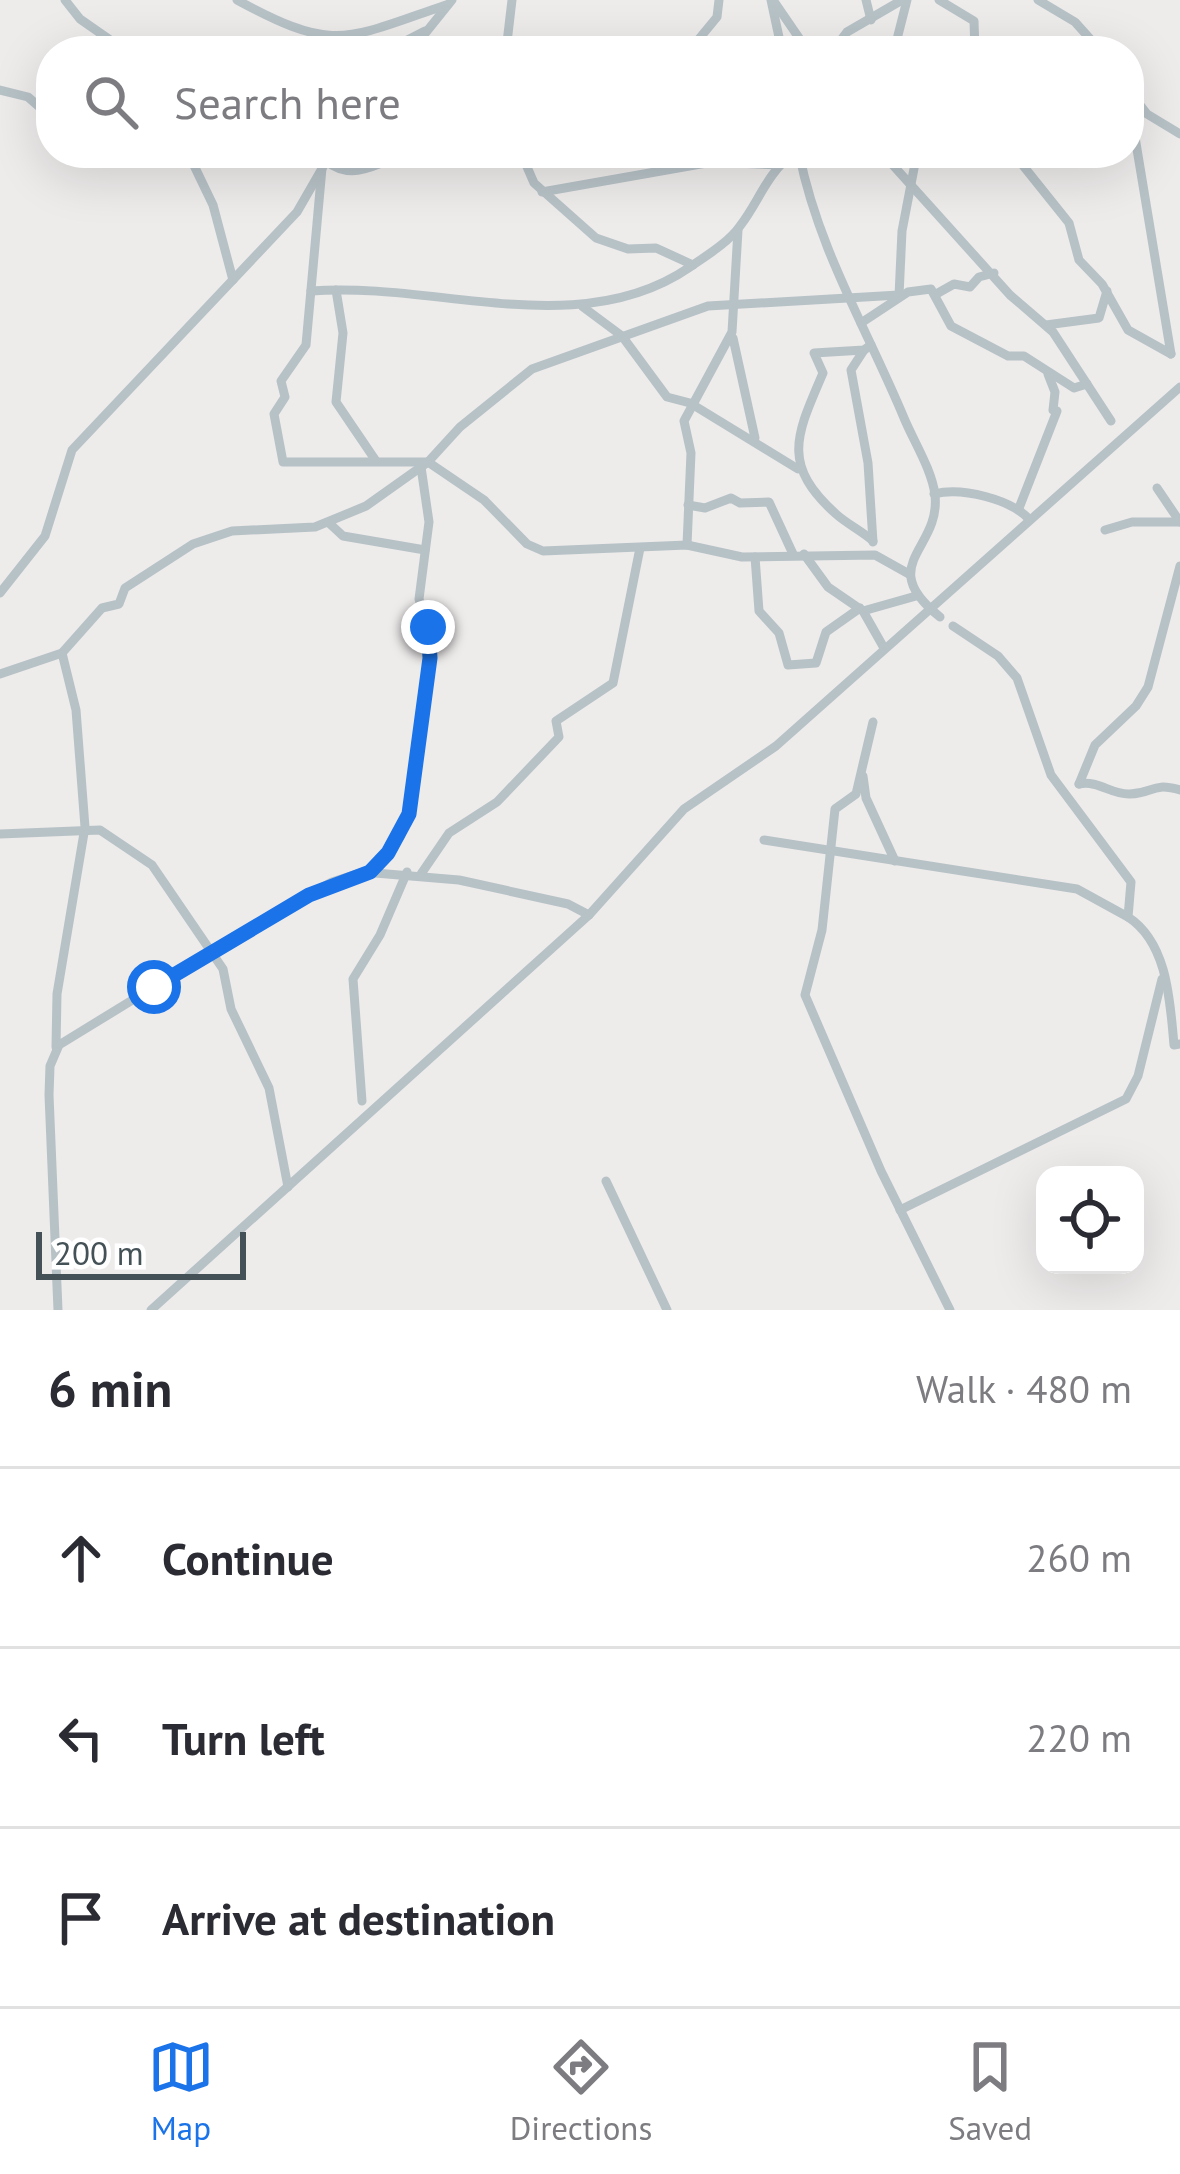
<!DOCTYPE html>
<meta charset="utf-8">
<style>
:root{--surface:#fff;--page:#f2f2f3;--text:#2b2b33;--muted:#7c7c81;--line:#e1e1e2;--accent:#1a73e8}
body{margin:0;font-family:"PT Sans",sans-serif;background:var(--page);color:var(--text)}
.controls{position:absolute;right:36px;bottom:36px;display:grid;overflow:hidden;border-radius:24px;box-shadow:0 12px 48px #0002}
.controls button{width:108px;height:108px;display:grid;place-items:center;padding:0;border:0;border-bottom:3px solid var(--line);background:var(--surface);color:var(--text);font:60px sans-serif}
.scale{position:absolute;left:36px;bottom:30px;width:210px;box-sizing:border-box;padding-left:12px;border:6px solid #445157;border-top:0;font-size:33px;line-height:42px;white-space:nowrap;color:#445157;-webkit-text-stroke:9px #fff;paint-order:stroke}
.stop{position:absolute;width:36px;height:36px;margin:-27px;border:9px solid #1a73e8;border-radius:50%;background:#fff}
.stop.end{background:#1a73e8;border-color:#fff;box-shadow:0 3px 12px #0008}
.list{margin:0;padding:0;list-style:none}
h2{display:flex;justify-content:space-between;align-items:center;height:156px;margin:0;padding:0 48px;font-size:51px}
h2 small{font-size:39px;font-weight:400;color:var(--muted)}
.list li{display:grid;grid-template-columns:78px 1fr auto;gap:36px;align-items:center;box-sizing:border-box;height:180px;padding:0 48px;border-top:3px solid var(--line)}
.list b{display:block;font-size:45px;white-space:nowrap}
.list em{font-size:39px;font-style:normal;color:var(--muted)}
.icon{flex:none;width:66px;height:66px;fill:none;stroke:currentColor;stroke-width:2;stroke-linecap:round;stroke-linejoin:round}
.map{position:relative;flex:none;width:1180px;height:1310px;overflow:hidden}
.search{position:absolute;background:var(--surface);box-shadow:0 12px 48px #0002;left:36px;right:36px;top:36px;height:132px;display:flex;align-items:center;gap:30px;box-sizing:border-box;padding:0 42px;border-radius:48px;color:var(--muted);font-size:45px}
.sheet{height:696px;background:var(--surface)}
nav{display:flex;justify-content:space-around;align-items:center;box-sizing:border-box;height:168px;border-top:3px solid var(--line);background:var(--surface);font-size:33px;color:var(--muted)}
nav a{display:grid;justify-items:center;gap:6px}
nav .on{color:var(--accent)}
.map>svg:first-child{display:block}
</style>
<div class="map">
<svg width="1180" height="1310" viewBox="0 0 1180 1310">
<rect width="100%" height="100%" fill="#eeebeb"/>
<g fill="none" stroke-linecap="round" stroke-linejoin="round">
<!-- minor -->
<g stroke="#b7c2c7" stroke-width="9">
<path d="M65 0 80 19 113 42 116 51"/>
<path d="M237 0C335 53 344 40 446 5"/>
<path d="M771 0 782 51"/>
<path d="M773 0 808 51"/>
<path d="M866 0 871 20"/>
<path d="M939 0 974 21 975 51"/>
<path d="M1038 0 1075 22 1101 51"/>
<path d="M386 51 425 31"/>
<path d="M411 51 452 0"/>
<path d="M506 51 512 0"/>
<path d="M689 51 717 17 719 0"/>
<path d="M833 51 847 32 902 0"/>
<path d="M894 51 907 0"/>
<path d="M0 90 28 97 51 117"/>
<path d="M1129 91 1147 114 1180 134"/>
<path d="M1129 101 1171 354"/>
<path d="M188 153 213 205 233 280"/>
<path d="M521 153 534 183 596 238 628 249 656 248 693 265"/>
<path d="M799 153C818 249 867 329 904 418 914 442 932 470 935 495 941 550 874 564 940 617"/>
<path d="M882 153 1010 295 1053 332 1111 421"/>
<path d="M1013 153 1069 223 1079 260 1102 284 1128 330 1171 354"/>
<path d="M326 161C352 182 377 164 405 153"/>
<path d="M322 168 306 345 281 381 285 397 274 414 283 462H428L484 500 527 544 543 551 687 545 742 557 875 555 909 574"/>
<path d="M542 192 712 162 779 165"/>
<path d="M336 290 343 333 336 402 376 461"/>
<path d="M311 291C435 281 580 343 690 267 706 256 729 242 740 226 760 200 766 174 794 153"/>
<path d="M938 293 954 284 970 287 979 277 994 273"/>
<path d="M899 296 902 231 917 153"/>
<path d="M583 307 622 336 667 397 690 403 798 469"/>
<path d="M861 323 908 292 931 289 951 326 1008 356H1024L1074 388 1087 384"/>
<path d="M1046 325 1099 318 1107 291"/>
<path d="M733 338 755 438"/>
<path d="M871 345 864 350 814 353 823 373C797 434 780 464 836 514 847 524 862 531 873 541"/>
<path d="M864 350 851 370 868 463 873 542"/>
<path d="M1157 488 1180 522"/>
<path d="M934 494C962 487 1011 499 1030 520"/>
<path d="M688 505 705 508 731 498 740 503 769 502 793 554"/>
<path d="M1019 508 1057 411 1053 410 1055 392 1048 374"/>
<path d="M329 523 343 536 425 550"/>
<path d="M1105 530 1132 522H1180"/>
<path d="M687 545 691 453 684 421 732 332 738 230"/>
<path d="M804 554 828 587 863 611 884 648"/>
<path d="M755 557 759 611 779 633 788 665 816 663 826 632 860 608"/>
<path d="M0 593 45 536 72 450 297 212 331 153"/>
<path d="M863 611 916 596"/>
<path d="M953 626 998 656 1017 678 1051 775 1131 882 1128 917C1168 943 1170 1002 1174 1045L1180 1044"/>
<path d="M0 674 62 653 102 608 119 604 125 588 193 544 232 531 315 527 366 506 428 462 460 427 532 369 708 306 899 295"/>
<path d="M873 722 856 794 835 809 822 930 805 995 881 1171 950 1310"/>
<path d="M863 776 866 798 895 861"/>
<path d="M1079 784 1095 745 1136 706 1148 687 1180 566"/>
<path d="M1079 784C1099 780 1111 795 1130 794 1154 793 1152 782 1180 790"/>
<path d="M0 834 100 830 152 865 223 969 231 1009 269 1088 288 1187"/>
<path d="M764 840 1077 889 1128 917"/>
<path d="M371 871 400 837 409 814 428 675 431 639 419 599 429 522 421 467"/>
<path d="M421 874 449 833 497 802 559 737 556 721 613 683 640 548"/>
<path d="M56 1047 57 994 85 827 76 710 62 653"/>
<path d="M362 1101 353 979 380 935 407 872"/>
<path d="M606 1181 667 1310"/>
<path d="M900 1210 1126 1099 1138 1076 1162 979"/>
<path d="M58 1310 49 1095 50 1066 59 1045 258 923 332 882 363 872 459 880 568 904 589 915"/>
<path d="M151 1310 589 915 684 809 776 746 1180 387"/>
</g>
</g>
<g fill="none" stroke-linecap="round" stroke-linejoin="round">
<!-- route -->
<path stroke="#1a73e8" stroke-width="15" d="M154 987 309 895 370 872 388 853 409 814 430 658 428 627"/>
</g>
</svg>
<div class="controls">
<button><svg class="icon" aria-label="locate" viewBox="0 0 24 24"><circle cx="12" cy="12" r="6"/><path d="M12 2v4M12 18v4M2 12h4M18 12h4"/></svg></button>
</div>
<div class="scale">200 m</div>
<div class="stop" style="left:154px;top:987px"></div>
<div class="stop end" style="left:428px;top:627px"></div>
<div class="search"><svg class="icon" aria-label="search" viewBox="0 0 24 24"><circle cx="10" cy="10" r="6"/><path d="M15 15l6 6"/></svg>Search here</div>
</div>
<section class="sheet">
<h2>6 min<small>Walk · 480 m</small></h2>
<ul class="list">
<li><svg class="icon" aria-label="ahead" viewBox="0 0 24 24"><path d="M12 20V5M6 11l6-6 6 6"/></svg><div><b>Continue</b></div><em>260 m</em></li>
<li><svg class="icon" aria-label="left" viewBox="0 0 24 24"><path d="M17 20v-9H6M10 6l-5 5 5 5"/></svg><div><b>Turn left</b></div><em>220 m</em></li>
<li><svg class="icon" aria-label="arrive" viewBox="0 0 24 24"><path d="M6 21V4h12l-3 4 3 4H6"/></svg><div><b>Arrive at destination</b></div></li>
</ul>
</section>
<nav>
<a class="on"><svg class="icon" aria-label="map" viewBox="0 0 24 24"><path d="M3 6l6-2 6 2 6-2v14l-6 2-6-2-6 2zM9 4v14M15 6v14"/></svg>Map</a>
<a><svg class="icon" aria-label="directions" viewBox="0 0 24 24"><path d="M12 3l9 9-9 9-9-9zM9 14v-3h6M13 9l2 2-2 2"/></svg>Directions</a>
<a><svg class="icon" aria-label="saved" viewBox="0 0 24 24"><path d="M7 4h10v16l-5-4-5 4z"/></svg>Saved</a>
</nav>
